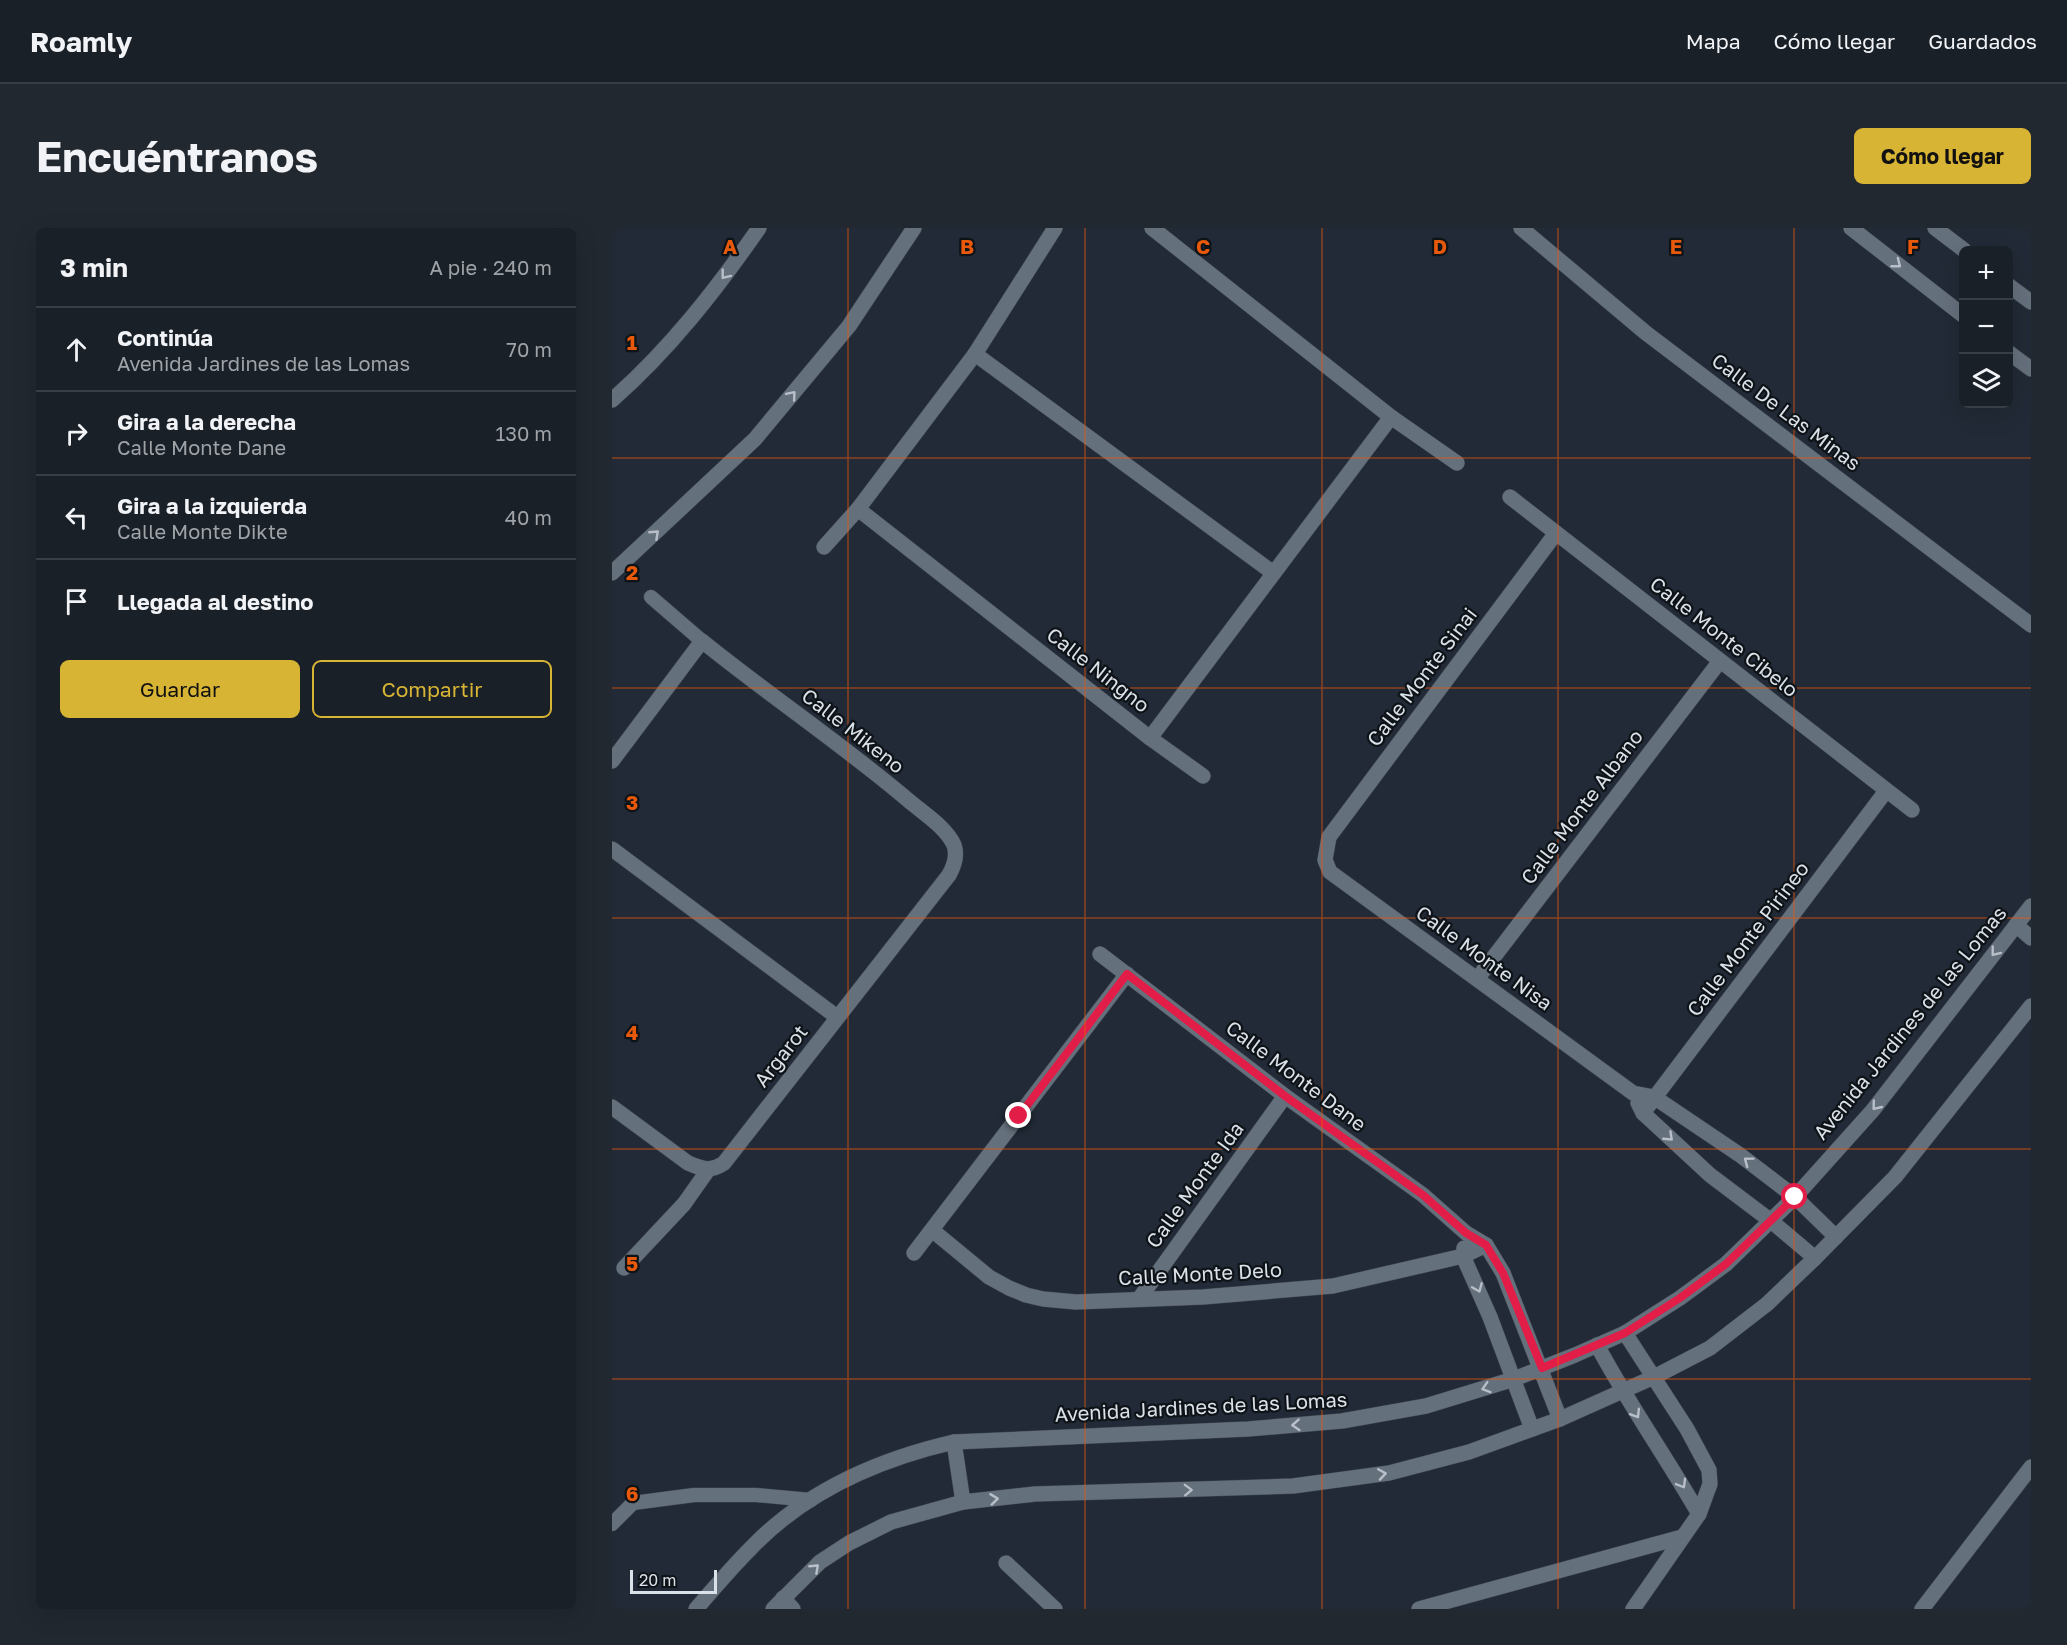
<!DOCTYPE html>
<html lang="es">
<meta charset="utf-8">
<style>
:root{--surface:#192028;--page:#222830;--text:#f1f3f6;--muted:#9fa3a8;--line:#373e45;--accent:#d8b434}
body{margin:0;font-family:"Golos Text",sans-serif;background:var(--page);color:var(--text)}
.controls{position:absolute;right:18px;top:18px;display:grid;overflow:hidden;border-radius:9px;box-shadow:0 6px 24px #0002}
.controls button{width:54px;height:54px;display:grid;place-items:center;padding:0;border:0;border-bottom:2px solid var(--line);background:var(--surface);color:var(--text);font:30px sans-serif}
.scale{position:absolute;left:18px;bottom:15px;width:87px;box-sizing:border-box;padding-left:6px;border:3px solid #dbe1e9;border-top:0;font-size:16px;line-height:21px;white-space:nowrap;color:#dbe1e9;-webkit-text-stroke:4px #0e1318;paint-order:stroke}
.stop{position:absolute;width:18px;height:18px;margin:-14px;border:4px solid #e11d48;border-radius:50%;background:#fff}
.stop.end{background:#e11d48;border-color:#fff;box-shadow:0 2px 6px #0008}
.list{margin:0;padding:0;list-style:none}
h2{display:flex;justify-content:space-between;align-items:center;height:78px;margin:0;padding:0 24px;font-size:26px}
h2 small{font-size:20px;font-weight:400;color:var(--muted)}
.list li{display:grid;grid-template-columns:39px 1fr auto;gap:18px;align-items:center;box-sizing:border-box;height:84px;padding:0 24px;border-top:2px solid var(--line)}
.list b{display:block;font-size:22px;white-space:nowrap}
.list p{margin:0;font-size:20px;white-space:nowrap;color:var(--muted)}
.list em{font-size:20px;font-style:normal;color:var(--muted)}
.actions{display:flex;gap:12px;padding:18px 24px}
.actions a{flex:1;padding:14px 0;border:2px solid var(--accent);border-radius:9px;text-align:center;font-size:21px;color:var(--accent)}
.actions .main{background:var(--accent);color:#111}
.icon{flex:none;width:33px;height:33px;fill:none;stroke:currentColor;stroke-width:2;stroke-linecap:round;stroke-linejoin:round}
.map{position:relative;flex:none;width:1419px;height:1381px;overflow:hidden;border-radius:9px}
header{display:flex;align-items:center;gap:36px;box-sizing:border-box;height:84px;padding:0 30px;background:var(--surface);border-bottom:2px solid var(--line)}
header strong{font-size:28px}
nav{display:flex;gap:33px;margin-inline-start:auto;font-size:21px}
.intro{display:flex;align-items:center;justify-content:space-between;box-sizing:border-box;height:144px;padding:0 36px}
h1{margin:0;font-size:42px}
.button{padding:15px 27px;border-radius:9px;background:var(--accent);color:#111;font-size:21px;font-weight:700}
main{display:flex;gap:36px;padding:0 36px}
aside{flex:1;background:var(--surface);border-radius:9px;box-shadow:0 6px 24px #0002}
.map>svg:first-child{display:block}
</style>
<header>
<strong>Roamly</strong>
<nav><a>Mapa</a><a>Cómo llegar</a><a>Guardados</a></nav>
</header>
<div class="intro"><h1>Encuéntranos</h1><a class="button">Cómo llegar</a></div>
<main>
<aside>
<h2>3 min<small>A pie · 240 m</small></h2>
<ul class="list">
<li><svg class="icon" aria-label="ahead" viewBox="0 0 24 24"><path d="M12 20V5M6 11l6-6 6 6"/></svg><div><b>Continúa</b><p>Avenida Jardines de las Lomas</p></div><em>70 m</em></li>
<li><svg class="icon" aria-label="right" viewBox="0 0 24 24"><path d="M7 20v-9h11M14 6l5 5-5 5"/></svg><div><b>Gira a la derecha</b><p>Calle Monte Dane</p></div><em>130 m</em></li>
<li><svg class="icon" aria-label="left" viewBox="0 0 24 24"><path d="M17 20v-9H6M10 6l-5 5 5 5"/></svg><div><b>Gira a la izquierda</b><p>Calle Monte Dikte</p></div><em>40 m</em></li>
<li><svg class="icon" aria-label="arrive" viewBox="0 0 24 24"><path d="M6 21V4h12l-3 4 3 4H6"/></svg><div><b>Llegada al destino</b></div></li>
</ul>
<div class="actions"><a class="main">Guardar</a><a>Compartir</a></div>
</aside>
<div class="map">
<svg width="1419" height="1381" viewBox="0 0 1419 1381">
<rect width="100%" height="100%" fill="#212a36"/>
<g fill="none" stroke-linecap="round" stroke-linejoin="round">
<!-- service casing -->
<g stroke="#404952" stroke-width="15">
<g id="service">
<path d="M39 369 90 413"/>
<path d="M0 1296 21 1275 82 1267H144L199 1272"/>
</g>
</g>
<!-- minor casing -->
<g stroke="#404952" stroke-width="16">
<g id="minor">
<path d="M540 0 779 189 845 235"/>
<path d="M909 0 1034 105 1419 397"/>
<path d="M1239 0 1352 88"/>
<path d="M1323 0 1352 22"/>
<path d="M1396 57 1419 74"/>
<path d="M1396 124 1419 141"/>
<path d="M363 126 660 344"/>
<path d="M0 172C57 122 104 62 147 0"/>
<path d="M898 269 1300 582"/>
<path d="M246 281 538 510 591 548"/>
<path d="M944 305 717 609 713 632 718 644 1021 865 1042 869 1128 927 1183 969 1224 1009"/>
<path d="M212 319 246 281 363 126 443 0"/>
<path d="M0 345 143 211 237 98 302 0"/>
<path d="M538 510 779 189"/>
<path d="M0 533 90 413C158 468 230 516 296 572 311 585 334 599 342 617 346 628 342 638 337 647L112 935C99 944 90 941 76 935L0 879"/>
<path d="M0 621 225 789"/>
<path d="M488 726 673 868 811 967 854 1005 874 1017 891 1045 948 1191"/>
<path d="M865 751 1108 433"/>
<path d="M1026 875 1031 885 1098 947 1159 993 1203 1030"/>
<path d="M1031 885 1274 563"/>
<path d="M320 1002 377 1049 397 1060 414 1067 431 1071 464 1074 591 1069 721 1058 851 1028 874 1017"/>
<path d="M852 1020 851 1028 878 1089 920 1201"/>
<path d="M302 1025 515 746"/>
<path d="M12 1040 72 976 96 942"/>
<path d="M527 1071 673 868"/>
<path d="M1013 1105 1075 1201 1097 1242 1098 1256 1087 1286 1021 1381"/>
<path d="M985 1117C1016 1175 1054 1229 1087 1286"/>
<path d="M394 1335 443 1381"/>
<path d="M171 1370 181 1381"/>
<path d="M807 1381 1070 1309"/>
<path d="M1310 1381 1419 1239"/>
</g>
</g>
<!-- tertiary casing -->
<g stroke="#404952" stroke-width="16">
<g id="tertiary">
<path d="M1404 697 1419 710"/>
<path d="M342 1214 351 1274"/>
<path d="M84 1381C102 1360 120 1339 140 1319 194 1263 268 1231 342 1214L636 1201 730 1193 814 1178 902 1151 963 1127 1013 1105 1068 1070 1114 1036 1183 969 1261 882 1419 678"/>
<path d="M161 1381 208 1334 237 1315 279 1294 351 1274 423 1266 681 1258 777 1245 857 1224 948 1191 1042 1149 1098 1120 1155 1076 1203 1030 1283 949 1419 778"/>
</g>
</g>
<!-- service -->
<use href="#service" stroke="#65707d" stroke-width="14"/>
<!-- minor -->
<use href="#minor" stroke="#65707d" stroke-width="15"/>
<!-- tertiary -->
<use href="#tertiary" stroke="#65707d" stroke-width="15"/>
</g>
<!-- one-way arrows -->
<defs><path id="oneway-chevron" d="M-2-3.5L2.5 0L-2 3.5" fill="none" stroke-width="1.6" stroke-linecap="round" stroke-linejoin="round" transform="scale(1.5)"/></defs>
<g stroke="#b8bfc9">
<use href="#oneway-chevron" transform="translate(1285 36) rotate(38)"/>
<use href="#oneway-chevron" transform="translate(113 47) rotate(128)"/>
<use href="#oneway-chevron" transform="translate(180 167) rotate(-50)"/>
<use href="#oneway-chevron" transform="translate(43 306) rotate(-43)"/>
<use href="#oneway-chevron" transform="translate(1383 724) rotate(128)"/>
<use href="#oneway-chevron" transform="translate(1264 878) rotate(129)"/>
<use href="#oneway-chevron" transform="translate(1057 909) rotate(43)"/>
<use href="#oneway-chevron" transform="translate(1136 933) rotate(-143)"/>
<use href="#oneway-chevron" transform="translate(866 1060) rotate(67)"/>
<use href="#oneway-chevron" transform="translate(874 1160) rotate(163)"/>
<use href="#oneway-chevron" transform="translate(1024 1186) rotate(58)"/>
<use href="#oneway-chevron" transform="translate(684 1197) rotate(176)"/>
<use href="#oneway-chevron" transform="translate(770 1246) rotate(-9)"/>
<use href="#oneway-chevron" transform="translate(1070 1256) rotate(60)"/>
<use href="#oneway-chevron" transform="translate(576 1262) rotate(-2)"/>
<use href="#oneway-chevron" transform="translate(382 1271) rotate(-7)"/>
<use href="#oneway-chevron" transform="translate(203 1340) rotate(-43)"/>
</g>
<g fill="none" stroke-linecap="round" stroke-linejoin="round">
<!-- route -->
<path stroke="#e11d48" stroke-width="8" d="M407 888 515 746 673 868 811 967 854 1005 874 1017 891 1045 930 1140 1013 1105 1068 1070 1114 1036 1183 969"/>
</g>
<!-- grid -->
<path fill="none" stroke="#e8590c" stroke-width="1.5" stroke-opacity="0.55" d="M236 0V1381M473 0V1381M710 0V1381M946 0V1381M1182 0V1381M0 230H1419M0 460H1419M0 690H1419M0 921H1419M0 1151H1419"/>
<g text-anchor="middle" stroke-width="4.5" stroke-linejoin="round" paint-order="stroke">
<!-- street labels -->
<g font-size="20" fill="#dbe1e9" stroke="#0e1318">
<text transform="translate(1174 184) rotate(37)" y="7">Calle De Las Minas</text>
<text transform="translate(1112 409) rotate(38)" y="7">Calle Monte Cibelo</text>
<text transform="translate(486 442) rotate(38)" y="7">Calle Ningno</text>
<text transform="translate(810 449) rotate(-53)" y="7">Calle Monte Sinai</text>
<text transform="translate(241 503) rotate(38)" y="7">Calle Mikeno</text>
<text transform="translate(970 579) rotate(-53)" y="7">Calle Monte Albano</text>
<text transform="translate(1136 711) rotate(-53)" y="7">Calle Monte Pirineo</text>
<text transform="translate(872 730) rotate(36)" y="7">Calle Monte Nisa</text>
<text transform="translate(1298 795) rotate(-51)" y="7">Avenida Jardines de las Lomas</text>
<text transform="translate(169 828) rotate(-52)" y="7">Argarot</text>
<text transform="translate(684 848) rotate(37)" y="7">Calle Monte Dane</text>
<text transform="translate(583 957) rotate(-54)" y="7">Calle Monte Ida</text>
<text transform="translate(588 1046) rotate(-3)" y="7">Calle Monte Delo</text>
<text transform="translate(589 1179) rotate(-3)" y="7">Avenida Jardines de las Lomas</text>
</g>
</g>
<g font-size="20" text-anchor="middle" font-weight="bold" fill="#e8590c" stroke="#0e1318" stroke-width="4.5" stroke-linejoin="round" paint-order="stroke">
<text x="118" y="26">A</text>
<text x="355" y="26">B</text>
<text x="591" y="26">C</text>
<text x="828" y="26">D</text>
<text x="1064" y="26">E</text>
<text x="1301" y="26">F</text>
<text x="20" y="122">1</text>
<text x="20" y="352">2</text>
<text x="20" y="582">3</text>
<text x="20" y="812">4</text>
<text x="20" y="1043">5</text>
<text x="20" y="1273">6</text>
</g>
</svg>
<div class="controls">
<button>+</button>
<button>−</button>
<button><svg class="icon" aria-label="layers" viewBox="0 0 24 24"><path d="M12 4l9 5-9 5-9-5zM3 14l9 5 9-5"/></svg></button>
</div>
<div class="scale">20 m</div>
<div class="stop" style="left:1183px;top:969px"></div>
<div class="stop end" style="left:407px;top:888px"></div>
</div>
</main>
